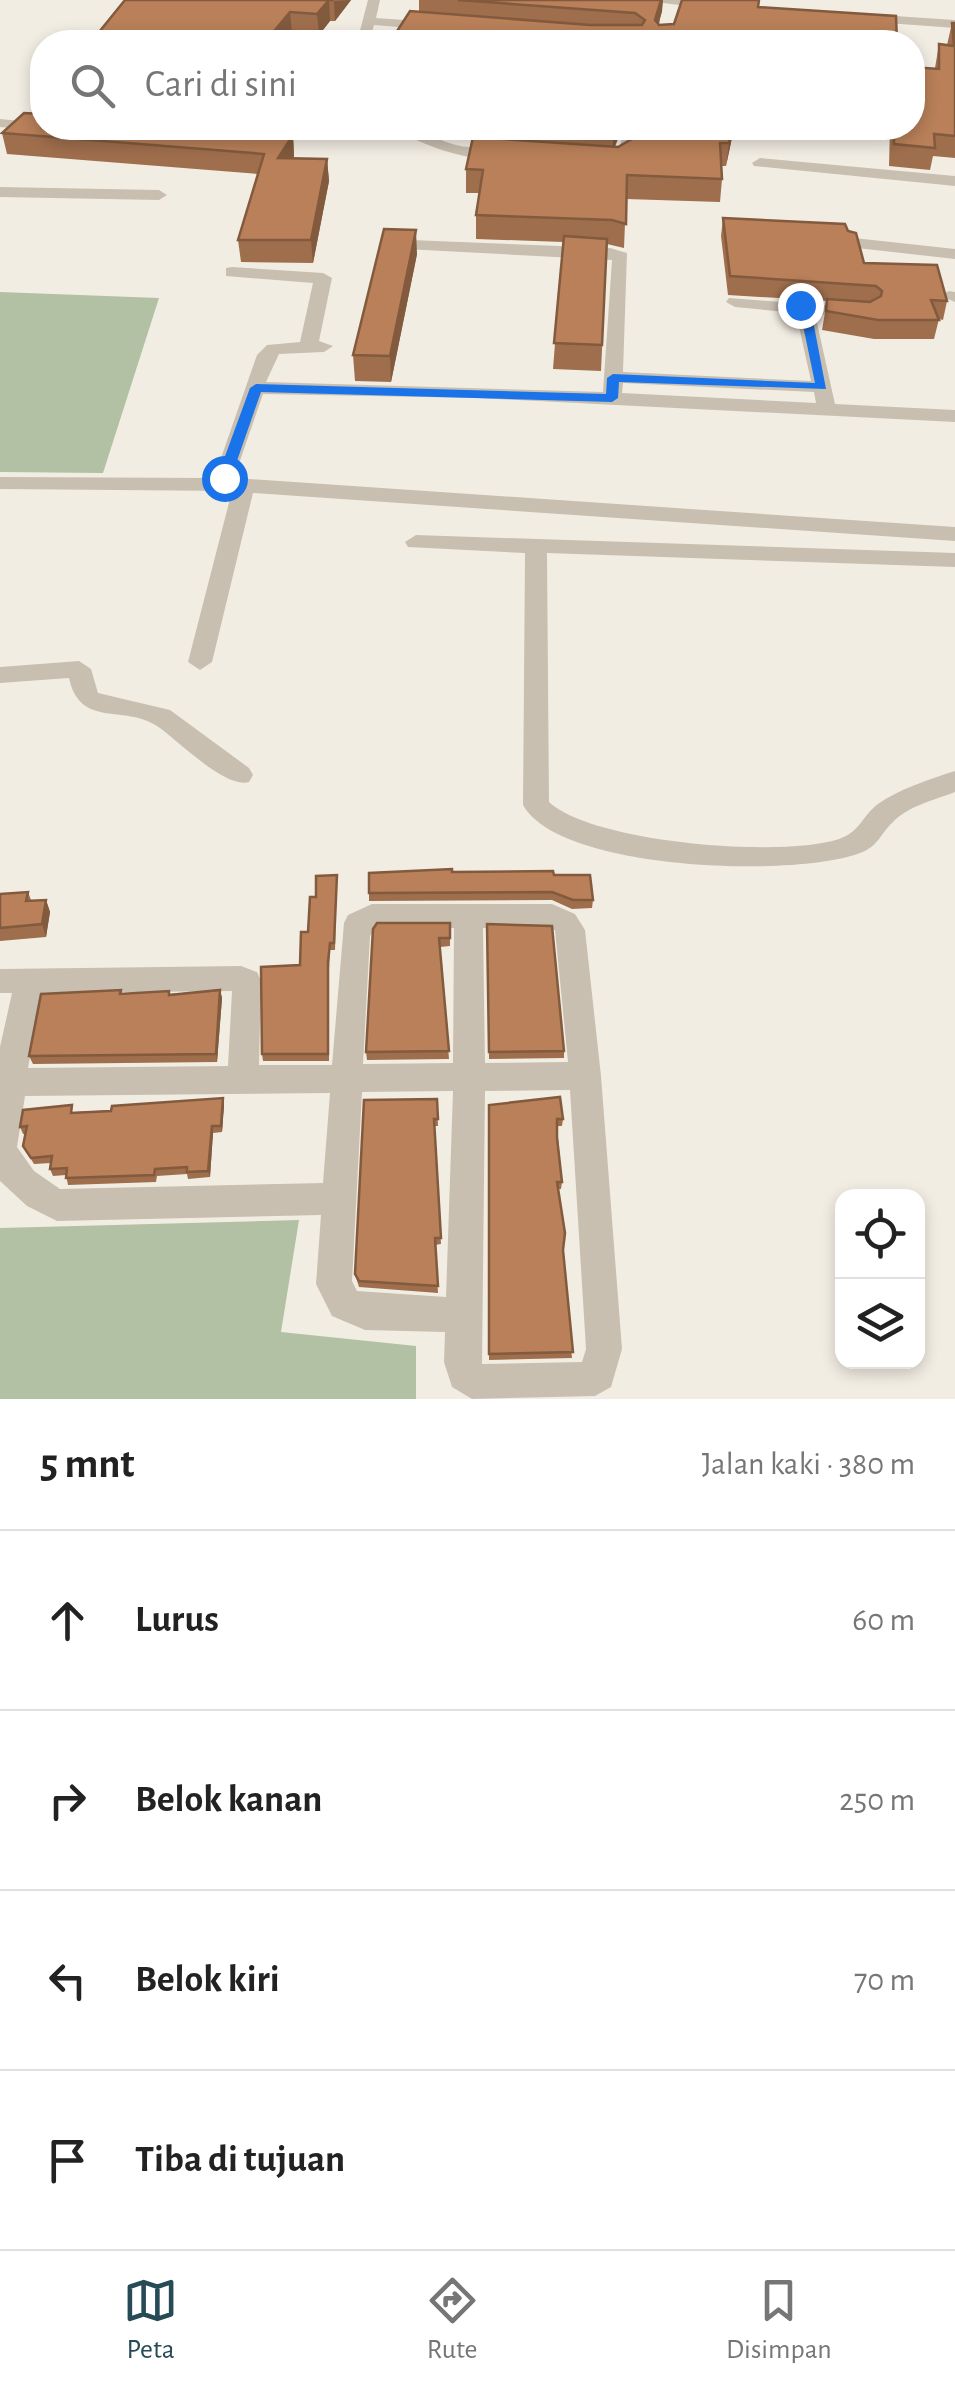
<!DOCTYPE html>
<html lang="id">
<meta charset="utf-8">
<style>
:root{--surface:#fff;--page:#f2f2f2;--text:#222;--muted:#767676;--line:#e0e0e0;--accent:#264b56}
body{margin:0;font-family:"Alegreya Sans",sans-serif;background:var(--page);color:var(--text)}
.controls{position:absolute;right:30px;bottom:30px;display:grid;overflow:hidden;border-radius:20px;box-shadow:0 5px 15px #0003}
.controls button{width:90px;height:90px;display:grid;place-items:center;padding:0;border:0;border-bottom:2px solid var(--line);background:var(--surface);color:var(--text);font:50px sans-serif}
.stop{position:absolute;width:30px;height:30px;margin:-22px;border:8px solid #1a73e8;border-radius:50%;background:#fff}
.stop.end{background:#1a73e8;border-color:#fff;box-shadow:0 2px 10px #0008}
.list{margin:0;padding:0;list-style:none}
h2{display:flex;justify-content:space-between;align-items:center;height:130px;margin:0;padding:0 40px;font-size:42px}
h2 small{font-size:32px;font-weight:400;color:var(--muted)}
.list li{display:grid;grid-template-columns:65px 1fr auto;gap:30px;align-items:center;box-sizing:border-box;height:180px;padding:0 40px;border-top:2px solid var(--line)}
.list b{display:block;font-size:38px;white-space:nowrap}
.list em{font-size:32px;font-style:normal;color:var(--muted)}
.icon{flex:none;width:55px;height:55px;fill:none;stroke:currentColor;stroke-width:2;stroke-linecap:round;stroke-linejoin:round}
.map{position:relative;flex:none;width:955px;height:1399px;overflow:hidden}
.search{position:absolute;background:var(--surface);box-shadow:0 5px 15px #0003;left:30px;right:30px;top:30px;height:110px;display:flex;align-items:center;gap:25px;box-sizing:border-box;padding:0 35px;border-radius:40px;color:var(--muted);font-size:38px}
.sheet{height:850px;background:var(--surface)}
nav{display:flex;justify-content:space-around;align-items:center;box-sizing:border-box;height:140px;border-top:2px solid var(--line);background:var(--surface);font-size:28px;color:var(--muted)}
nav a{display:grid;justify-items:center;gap:5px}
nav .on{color:var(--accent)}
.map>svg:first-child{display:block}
</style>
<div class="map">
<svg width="955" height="1399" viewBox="0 0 955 1399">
<rect width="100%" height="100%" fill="#f2ede3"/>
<!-- green -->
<g fill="#b2c0a4">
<path d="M0 292 159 298 103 473 0 472Z"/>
<path d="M299 1220 281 1332 416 1346V1399H0V1228Z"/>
</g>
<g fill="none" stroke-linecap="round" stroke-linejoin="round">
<!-- minor -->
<g fill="#c9bfb0" fill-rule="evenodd">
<path d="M368 0H380L376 18 434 22 441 26 434 30 374 25 369 42H357Z"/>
<path d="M641 0H691L722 6 716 10Z"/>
<path d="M865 14 955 20V28L860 21 858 18Z"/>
<path d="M0 119 42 123V128H49L42 131 0 127Z"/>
<path d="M395 128C418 127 434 139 456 145 474 150 496 144 511 154 488 170 416 144 395 128Z"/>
<path d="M625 128H639L632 158 618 165H606V159L617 155Z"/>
<path d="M760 158 955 176V186L754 166 752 163Z"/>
<path d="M0 187 159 190 167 195 159 200 0 197Z"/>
<path d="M854 238 955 249V259L848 247 845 243Z"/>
<path d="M411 240 610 248 627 253 623 372 811 381 796 313 735 307 726 302 729 298 862 308 865 312 856 317 815 314 835 404 955 410V422L477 398 263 394 234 478 955 527V541L253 493 212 662 200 670 188 662 232 491 0 489V477L214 478 257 355 267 345 300 342 313 283 226 276V268L232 267 323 273 332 278 319 341 333 346 324 352 279 354 266 382 603 392 612 260 405 249V241ZM623 383 814 392 816 403 622 393Z"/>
<path d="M949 291 955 292V302L940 296Z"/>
<path d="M416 535 955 553V567L547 553 549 802C593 843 782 858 839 839 860 832 862 816 878 804 899 789 930 779 955 771V792C935 800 908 806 893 822 880 834 879 846 860 853 796 878 559 871 523 805L525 553 408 547 405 542Z"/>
<path d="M79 661 91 669 98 693 170 710 249 768 253 775 249 782C225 789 179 741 157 726 124 704 80 729 69 678L0 683V667Z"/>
<path d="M372 904H552L575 914 585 930 601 1076 622 1349 611 1387 595 1396 472 1399 452 1387 444 1362 445 1332 365 1330 332 1316 316 1284 321 1215 57 1221 27 1206 0 1181V1047L12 993H0V969L241 966 257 972 261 981 259 1065H332L344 923 348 915ZM376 928H454L453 1063 363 1064 370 936ZM483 928 555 930 568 1062 485 1063ZM232 991 228 1066 28 1068 42 993ZM570 1090 586 1349 582 1362 482 1364 485 1091ZM453 1091 446 1297 357 1291 352 1281 362 1092ZM330 1093 323 1183 60 1189 34 1171 17 1147 25 1096Z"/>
</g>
</g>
<!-- wall -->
<g fill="#9f6e4d">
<path d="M125 0H351L335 21H330L319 35 292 33Z"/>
<path d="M419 0H663L659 25 674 24 758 7 897 42H390L419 12Z"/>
<path d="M952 23H955V158L933 156 930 170 889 166 890 128H912L935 68 939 44 947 45Z"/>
<path d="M42 92V128H262L259 132 293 135 294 156 293 158 327 159 329 181 313 263 241 262 238 240 258 174 7 154 2 133 41 114 38 97Z"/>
<path d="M440 128H622L615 147H618L734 128 726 166H721L722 179 720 202 626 199 624 248 607 244 601 371 553 369 563 242 476 239V215L480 193H466V169L472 140 448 135V128Z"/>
<path d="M723 218 864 263 947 301 943 320 939 319 934 339H874L822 330 827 301 728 295 721 236Z"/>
<path d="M417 254 391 382 355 381 353 355Z"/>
<path d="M452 872 554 875 593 900 592 908 572 909 552 900 369 901V893Z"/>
<path d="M337 875 335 950H330L329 969V1061H263L262 1054 300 965 308 932Z"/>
<path d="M28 892 31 900H46L50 912 46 937 0 941V894Z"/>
<path d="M450 923V946L440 947 449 1059 367 1060 366 1052Z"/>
<path d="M487 924 564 1051V1058L489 1059Z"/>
<path d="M121 990 122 994H170L220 990 222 998 217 1062 33 1064 29 1056Z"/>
<path d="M437 1099 438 1126H434L441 1244 435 1245 438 1293 359 1287 355 1274Z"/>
<path d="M224 1105 222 1132 213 1133 210 1177 188 1179 187 1174 157 1176 156 1182 68 1185 66 1175 53 1176 50 1169 51 1163 34 1164 23 1146 25 1134H23L20 1127 74 1112Z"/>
<path d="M489 1105 563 1119 562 1126H557L562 1182 561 1189H558L572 1358 489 1360Z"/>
</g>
<!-- shaded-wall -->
<g fill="#825a3e">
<path d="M329 0 330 21 319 35 317 14Z"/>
<path d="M351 0 335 21 334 1Z"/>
<path d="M661 0H663L662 12 653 41 655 20Z"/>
<path d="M290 12 292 33 284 42H265Z"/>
<path d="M615 128H622L612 153 614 130Z"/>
<path d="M732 128H734L726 166 729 143Z"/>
<path d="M293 135 294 156 280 179 278 158Z"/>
<path d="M327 159 329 181 313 263 311 240Z"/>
<path d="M416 230 417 254 391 382 390 356Z"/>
<path d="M46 900 50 912 46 937 42 924Z"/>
<path d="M220 990 222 998 217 1062 216 1054Z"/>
<path d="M223 1098 224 1105 222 1132 221 1126Z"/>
<path d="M212 1126 213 1133 210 1177 208 1171Z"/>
</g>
<!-- building -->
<g fill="#b98059" stroke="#825a3e" stroke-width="2.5">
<path d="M125 0H334H329L317 14 290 12 265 42H91Z"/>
<path d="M458 0H661L655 20 659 25 674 24 682 0H759L758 7 896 16 897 42H845L752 36 751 42H390L410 11 590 25H642L645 20 635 13Z"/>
<path d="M952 23H955V136L934 134 935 148 894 144V128H912V67L939 69V44L954 46Z"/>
<path d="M24 113 42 114V128H204L293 135 278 158 327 159 311 240H238L264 154 2 133Z"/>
<path d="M569 128H615L614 130Z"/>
<path d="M639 128H732L729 143H720L722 179 627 175 626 224 612 220 476 215 483 170 466 169 473 137 618 147 637 136Z"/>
<path d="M723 218 845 224 848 231 856 233 864 263 937 265 947 301 931 300 939 320H878L826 311 827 299 870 302 881 296 882 291 876 286 730 276Z"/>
<path d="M384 229 416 230 390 356 353 355Z"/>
<path d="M564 236 607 239 602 345 554 343Z"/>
<path d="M452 869V872L553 871 554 875H590L593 900H573L552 892 369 893V873Z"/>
<path d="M337 875 334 943H330L328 962V1054H262L261 967 300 965 301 932H308L310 897H316V876Z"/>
<path d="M28 892 26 901 46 900 42 924 0 928V894Z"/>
<path d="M377 923H450V938H439L449 1051 366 1052 373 929Z"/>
<path d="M487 924 552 926 564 1051 489 1052Z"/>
<path d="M121 990 120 994 169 991V995L220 990 216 1054 29 1056 41 994Z"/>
<path d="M560 1097 563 1119H557V1138L562 1182H557L565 1233 563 1250 573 1352 489 1354V1105Z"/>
<path d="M223 1098 221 1126H212L208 1171 187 1172V1167L155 1169 154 1175 66 1178 67 1168 50 1169 52 1156 31 1158 23 1146 27 1126 20 1127 23 1110 72 1105 71 1113 111 1111 112 1106Z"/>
<path d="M437 1099 438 1119H434L441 1238H435L438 1286 359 1281 355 1274 364 1100Z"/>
</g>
<!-- route -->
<path fill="#1a73e8" d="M800 302 811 310 826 389 619 382 618 398 612 402 261 392 231 478 224 482 217 478 250 388 256 384 606 394 607 378 613 374 815 383 800 311 795 305Z"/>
</svg>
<div class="controls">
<button><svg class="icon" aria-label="locate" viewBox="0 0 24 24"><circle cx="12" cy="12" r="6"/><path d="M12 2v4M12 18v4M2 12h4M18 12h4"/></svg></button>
<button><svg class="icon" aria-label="layers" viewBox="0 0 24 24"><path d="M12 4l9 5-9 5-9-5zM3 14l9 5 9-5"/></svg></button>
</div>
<div class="stop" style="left:224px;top:478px"></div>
<div class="stop end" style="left:800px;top:305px"></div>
<div class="search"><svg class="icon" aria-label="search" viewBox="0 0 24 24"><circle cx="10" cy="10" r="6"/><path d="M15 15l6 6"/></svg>Cari di sini</div>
</div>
<section class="sheet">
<h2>5 mnt<small>Jalan kaki · 380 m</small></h2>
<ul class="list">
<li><svg class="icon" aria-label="ahead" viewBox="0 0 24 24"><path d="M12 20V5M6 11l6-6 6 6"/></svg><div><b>Lurus</b></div><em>60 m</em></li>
<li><svg class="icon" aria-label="right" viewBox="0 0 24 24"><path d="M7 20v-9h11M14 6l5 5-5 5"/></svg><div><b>Belok kanan</b></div><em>250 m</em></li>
<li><svg class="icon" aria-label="left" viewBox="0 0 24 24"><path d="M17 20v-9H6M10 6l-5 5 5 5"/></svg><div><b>Belok kiri</b></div><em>70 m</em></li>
<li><svg class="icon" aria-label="arrive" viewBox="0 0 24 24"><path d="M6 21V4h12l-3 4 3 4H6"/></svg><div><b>Tiba di tujuan</b></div></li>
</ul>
</section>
<nav>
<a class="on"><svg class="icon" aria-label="map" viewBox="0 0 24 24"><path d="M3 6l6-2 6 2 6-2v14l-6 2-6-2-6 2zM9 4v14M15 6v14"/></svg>Peta</a>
<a><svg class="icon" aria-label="directions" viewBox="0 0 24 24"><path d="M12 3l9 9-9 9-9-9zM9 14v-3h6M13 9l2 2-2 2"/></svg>Rute</a>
<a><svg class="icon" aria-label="saved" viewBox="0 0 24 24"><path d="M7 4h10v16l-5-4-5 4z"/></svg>Disimpan</a>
</nav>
